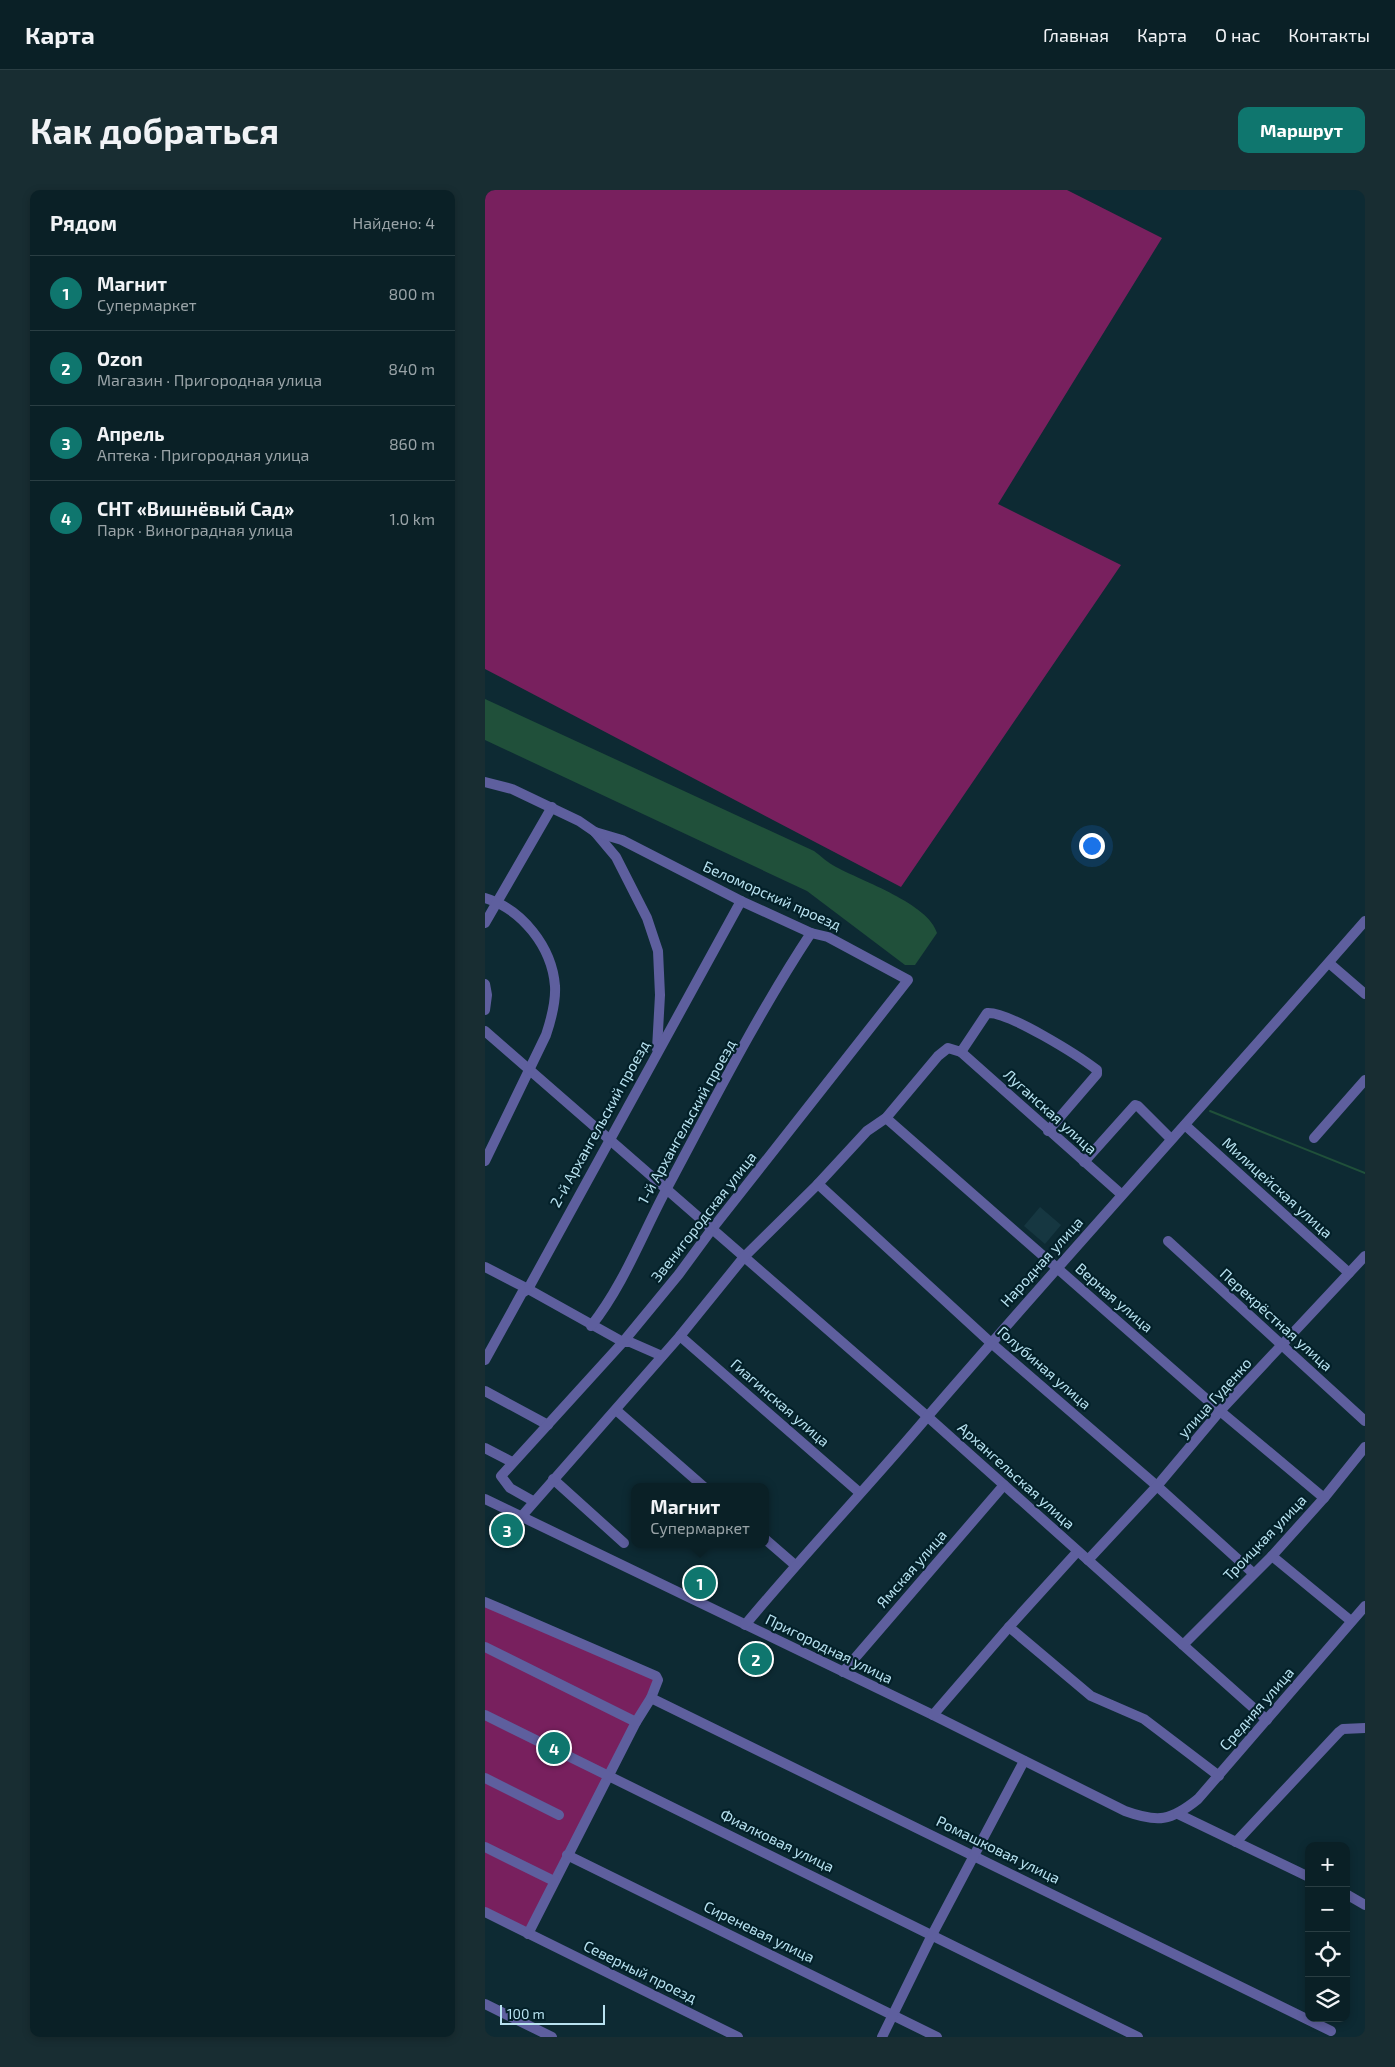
<!DOCTYPE html>
<html lang="ru">
<meta charset="utf-8">
<style>
:root{--surface:#0a2026;--page:#182d32;--text:#f1f3f6;--muted:#99a3a7;--line:#2a3e43;--accent:#0f766e}
body{margin:0;font-family:"Exo 2",sans-serif;background:var(--page);color:var(--text)}
.controls{position:absolute;right:15px;bottom:15px;display:grid;overflow:hidden;border-radius:10px;box-shadow:0 2px 8px #0003}
.controls button{width:45px;height:45px;display:grid;place-items:center;padding:0;border:0;border-bottom:1px solid var(--line);background:var(--surface);color:var(--text);font:25px sans-serif}
.scale{position:absolute;left:15px;bottom:12px;width:105px;box-sizing:border-box;padding-left:5px;border:2px solid #b8e2f0;border-top:0;font-size:14px;line-height:18px;white-space:nowrap;color:#b8e2f0;-webkit-text-stroke:4px #032029;paint-order:stroke}
.you{position:absolute;left:606px;top:655px;width:18px;height:18px;margin:-12px;border:4px solid #fff;border-radius:50%;background:#1a73e8;box-shadow:0 0 0 8px #1a73e833}
.badge{display:grid;place-items:center;width:32px;height:32px;border-radius:50%;background:var(--accent);color:#fff;font-size:16px;font-weight:700}
.pin{position:absolute;translate:-50% -50%;border:2px solid #fff;box-shadow:0 1px 5px #0006}
.popup{position:absolute;left:146px;top:1293px;width:138px;height:65px;box-sizing:border-box;display:grid;place-content:center;border-radius:10px;background:var(--surface);filter:drop-shadow(0 1px 4px #0005);font-size:16px;white-space:nowrap;color:var(--muted)}
.popup b{font-size:19px;color:var(--text)}
.popup::after{content:'';position:absolute;left:50%;top:100%;margin-left:-10px;border:10px solid transparent;border-top-color:var(--surface)}
.list{margin:0;padding:0;list-style:none}
h2{display:flex;justify-content:space-between;align-items:center;height:65px;margin:0;padding:0 20px;font-size:21px}
h2 small{font-size:16px;font-weight:400;color:var(--muted)}
.list li{display:grid;grid-template-columns:32px 1fr auto;gap:15px;align-items:center;box-sizing:border-box;height:75px;padding:0 20px;border-top:1px solid var(--line)}
.list b{display:block;font-size:19px;white-space:nowrap}
.list p{margin:0;font-size:16px;white-space:nowrap;color:var(--muted)}
.list em{font-size:16px;font-style:normal;color:var(--muted)}
.icon{flex:none;width:28px;height:28px;fill:none;stroke:currentColor;stroke-width:2;stroke-linecap:round;stroke-linejoin:round}
.map{position:relative;flex:none;width:880px;height:1847px;overflow:hidden;border-radius:10px}
header{display:flex;align-items:center;gap:30px;box-sizing:border-box;height:70px;padding:0 25px;background:var(--surface);border-bottom:1px solid var(--line)}
header strong{font-size:24px}
nav{display:flex;gap:28px;margin-inline-start:auto;font-size:18px}
.intro{display:flex;align-items:center;justify-content:space-between;box-sizing:border-box;height:120px;padding:0 30px}
h1{margin:0;font-size:35px}
.button{padding:12px 22px;border-radius:10px;background:var(--accent);color:#fff;font-size:18px;font-weight:700}
main{display:flex;gap:30px;padding:0 30px}
aside{flex:1;background:var(--surface);border-radius:10px;box-shadow:0 2px 8px #0003}
.map>svg:first-child{display:block}
</style>
<header>
<strong>Карта</strong>
<nav><a>Главная</a><a>Карта</a><a>О нас</a><a>Контакты</a></nav>
</header>
<div class="intro"><h1>Как добраться</h1><a class="button">Маршрут</a></div>
<main>
<aside>
<h2>Рядом<small>Найдено: 4</small></h2>
<ul class="list">
<li><span class="badge">1</span><div><b>Магнит</b><p>Супермаркет</p></div><em>800 m</em></li>
<li><span class="badge">2</span><div><b>Ozon</b><p>Магазин · Пригородная улица</p></div><em>840 m</em></li>
<li><span class="badge">3</span><div><b>Апрель</b><p>Аптека · Пригородная улица</p></div><em>860 m</em></li>
<li><span class="badge">4</span><div><b>СНТ «Вишнёвый Cад»</b><p>Парк · Виноградная улица</p></div><em>1.0 km</em></li>
</ul>
</aside>
<div class="map">
<svg width="880" height="1847" viewBox="0 0 880 1847">
<rect width="100%" height="100%" fill="#0d2a33"/>
<!-- built -->
<path fill="#163741" d="M555 1017 576 1035 560 1054 539 1036Z"/>
<!-- green -->
<g fill="#78205e">
<path d="M0 0H582L677 48 513 314 636 375 416 697 0 479Z"/>
<path d="M0 1412 173 1488 43 1744 0 1722Z"/>
</g>
<!-- water -->
<path fill="#20503a" d="M0 509 329 661C336 666 343 673 351 677 377 691 444 714 452 743L430 775H420L322 701 0 550Z"/>
<g fill="none" stroke-linecap="round" stroke-linejoin="round">
<!-- stream -->
<path stroke="#20503a" stroke-width="2" d="M725 921 880 983"/>
<!-- minor -->
<g stroke="#5e5f9e" stroke-width="10">
<path d="M0 592 27 599 94 631 110 642 131 667 162 728 173 761 175 805 172 859"/>
<path d="M0 708C37 719 67 757 70 796 71 813 66 830 61 845L0 971"/>
<path d="M0 733 67 617"/>
<path d="M844 773 880 804"/>
<path d="M0 794 2 805 0 820"/>
<path d="M0 841 443 1227 782 1530"/>
<path d="M476 862 636 1004"/>
<path d="M401 928 735 1221 839 1308"/>
<path d="M700 935 864 1083"/>
<path d="M829 948 880 890"/>
<path d="M599 972 650 915 653 916 686 949"/>
<path d="M333 994 505 1152 672 1296 768 1383"/>
<path d="M683 1051 880 1231"/>
<path d="M0 1077 43 1099 138 1152H145L177 1166"/>
<path d="M106 1136C138 1096 157 1045 181 1000 227 914 272 825 326 743"/>
<path d="M195 1146 375 1303"/>
<path d="M0 1170 37 1103 43 1099 256 711"/>
<path d="M0 1201 63 1235"/>
<path d="M131 1220 219 1297"/>
<path d="M0 1258 27 1272"/>
<path d="M68 1289 139 1353"/>
<path d="M0 1309 448 1525 640 1621C673 1633 686 1631 713 1609L880 1416"/>
<path d="M48 1311 25 1298 16 1286 138 1152 194 1084 227 1039 423 790 343 747 326 743 256 711 137 650 110 642"/>
<path d="M36 1327 195 1146 259 1067 333 994 382 941 401 928 453 866 463 858 476 862 502 823C523 821 594 866 612 880V884L563 941"/>
<path d="M280 1349 310 1375"/>
<path d="M787 1366 866 1431"/>
<path d="M603 1370 672 1296 735 1221 880 1066"/>
<path d="M0 1412 171 1486 173 1490 166 1508 151 1532 43 1744"/>
<path d="M260 1435C319 1364 383 1297 443 1226 587 1059 735 897 880 731"/>
<path d="M524 1437 606 1506 659 1529 734 1586"/>
<path d="M698 1455 787 1366 839 1308 880 1257"/>
<path d="M0 1457 151 1532"/>
<path d="M358 1482 519 1295"/>
<path d="M166 1508 846 1841"/>
<path d="M0 1525 653 1847"/>
<path d="M448 1525 524 1437 592 1362"/>
<path d="M0 1588 74 1625"/>
<path d="M693 1624 824 1687"/>
<path d="M751 1652 854 1542 858 1539 880 1538"/>
<path d="M0 1657 69 1691"/>
<path d="M82 1665 452 1847"/>
<path d="M861 1704 880 1715"/>
<path d="M0 1722 253 1847"/>
<path d="M0 1814 67 1847"/>
<path d="M397 1847 447 1745 539 1571"/>
</g>
</g>
<g text-anchor="middle" stroke-width="4.5" stroke-linejoin="round" paint-order="stroke">
<!-- street labels -->
<g font-size="15" fill="#b8e2f0" stroke="#032029">
<text transform="translate(287 706) rotate(24)" y="5">Беломорский проезд</text>
<text transform="translate(565 922) rotate(42)" y="5">Луганская улица</text>
<text transform="translate(202 932) rotate(-61)" y="5">1-й Архангельский проезд</text>
<text transform="translate(115 934) rotate(-61)" y="5">2-й Архангельский проезд</text>
<text transform="translate(792 998) rotate(42)" y="5">Милицейская улица</text>
<text transform="translate(219 1027) rotate(-52)" y="5">Звенигородская улица</text>
<text transform="translate(557 1072) rotate(-48)" y="5">Народная улица</text>
<text transform="translate(629 1108) rotate(41)" y="5">Верная улица</text>
<text transform="translate(791 1130) rotate(42)" y="5">Перекрёстная улица</text>
<text transform="translate(559 1178) rotate(41)" y="5">Голубиная улица</text>
<text transform="translate(730 1208) rotate(-48)" y="5">улица Гуденко</text>
<text transform="translate(295 1213) rotate(41)" y="5">Гиагинская улица</text>
<text transform="translate(531 1286) rotate(42)" y="5">Архангельская улица</text>
<text transform="translate(780 1348) rotate(-46)" y="5">Троицкая улица</text>
<text transform="translate(427 1379) rotate(-49)" y="5">Ямская улица</text>
<text transform="translate(344 1459) rotate(26)" y="5">Пригородная улица</text>
<text transform="translate(772 1519) rotate(-49)" y="5">Средняя улица</text>
<text transform="translate(292 1651) rotate(26)" y="5">Фиалковая улица</text>
<text transform="translate(513 1660) rotate(26)" y="5">Ромашковая улица</text>
<text transform="translate(274 1742) rotate(26)" y="5">Сиреневая улица</text>
<text transform="translate(155 1782) rotate(26)" y="5">Северный проезд</text>
</g>
</g>
</svg>
<div class="controls">
<button>+</button>
<button>−</button>
<button><svg class="icon" aria-label="locate" viewBox="0 0 24 24"><circle cx="12" cy="12" r="6"/><path d="M12 2v4M12 18v4M2 12h4M18 12h4"/></svg></button>
<button><svg class="icon" aria-label="layers" viewBox="0 0 24 24"><path d="M12 4l9 5-9 5-9-5zM3 14l9 5 9-5"/></svg></button>
</div>
<div class="scale">100 m</div>
<div class="you"></div>
<div class="pin badge" style="left:215px;top:1393px">1</div>
<div class="popup"><b>Магнит</b>Супермаркет</div>
<div class="pin badge" style="left:271px;top:1469px">2</div>
<div class="pin badge" style="left:22px;top:1340px">3</div>
<div class="pin badge" style="left:69px;top:1558px">4</div>
</div>
</main>
